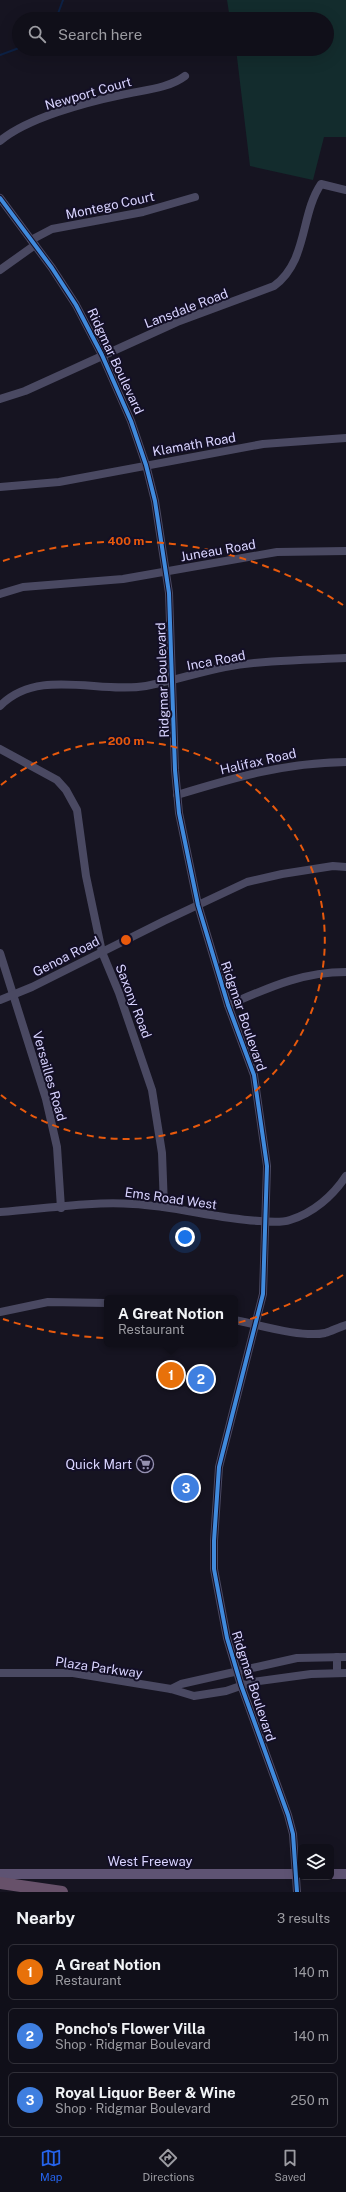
<!DOCTYPE html>
<meta charset="utf-8">
<style>
:root{--surface:#100f19;--page:#191822;--text:#f1f3f6;--muted:#9c9ca2;--line:#302f38;--accent:#2563eb}
body{margin:0;font-family:"Public Sans",sans-serif;background:var(--page);color:var(--text)}
.controls{position:absolute;right:12px;bottom:12px;display:grid;overflow:hidden;border-radius:6px;box-shadow:0 4px 16px #0002}
.controls button{width:36px;height:36px;display:grid;place-items:center;padding:0;border:0;border-bottom:1px solid var(--line);background:var(--surface);color:var(--text);font:20px sans-serif}
.you{position:absolute;left:185px;top:1237px;width:14px;height:14px;margin:-10px;border:3px solid #fff;border-radius:50%;background:#1a73e8;box-shadow:0 0 0 6px #1a73e833}
.badge{display:grid;place-items:center;width:26px;height:26px;border-radius:50%;background:var(--accent);color:#fff;font-size:13px;font-weight:700}
.pin{position:absolute;translate:-50% -50%;border:2px solid #fff;box-shadow:0 1px 4px #0006}
.popup{position:absolute;left:104px;top:1295px;width:134px;height:52px;box-sizing:border-box;display:grid;place-content:center;border-radius:6px;background:var(--surface);filter:drop-shadow(0 1px 3px #0005);font-size:13px;white-space:nowrap;color:var(--muted)}
.popup b{font-size:15px;color:var(--text)}
.popup::after{content:'';position:absolute;left:50%;top:100%;margin-left:-8px;border:8px solid transparent;border-top-color:var(--surface)}
.list{margin:0;padding:0;list-style:none}
h2{display:flex;justify-content:space-between;align-items:center;height:52px;margin:0;padding:0 16px;font-size:17px}
h2 small{font-size:13px;font-weight:400;color:var(--muted)}
.list li{display:grid;grid-template-columns:26px 1fr auto;gap:12px;align-items:center;box-sizing:border-box;height:56px;margin:0 8px 8px;padding:0 8px;border:1px solid var(--line);border-radius:6px}
.list b{display:block;font-size:15px;white-space:nowrap}
.list p{margin:0;font-size:13px;white-space:nowrap;color:var(--muted)}
.list em{font-size:13px;font-style:normal;color:var(--muted)}
.icon{flex:none;width:22px;height:22px;fill:none;stroke:currentColor;stroke-width:2;stroke-linecap:round;stroke-linejoin:round}
.map{position:relative;flex:none;width:346px;height:1892px;overflow:hidden}
.search{position:absolute;background:var(--surface);box-shadow:0 4px 16px #0002;left:12px;right:12px;top:12px;height:44px;display:flex;align-items:center;gap:10px;box-sizing:border-box;padding:0 14px;border-radius:22px;color:var(--muted);font-size:15px}
.sheet{height:244px;background:var(--surface)}
nav{display:flex;justify-content:space-around;align-items:center;box-sizing:border-box;height:56px;border-top:1px solid var(--line);background:var(--surface);font-size:11px;color:var(--muted)}
nav a{display:grid;justify-items:center;gap:2px}
nav .on{color:var(--accent)}
.map>svg:first-child{display:block}
</style>
<div class="map">
<svg width="346" height="1892" viewBox="0 0 346 1892">
<rect width="100%" height="100%" fill="#161421"/>
<!-- green -->
<path fill="#132c2d" d="M227 0H346V137H324L313 180 250 166 236 49H327V19H230Z"/>
<g fill="none" stroke-linecap="round" stroke-linejoin="round">
<!-- stream -->
<g stroke="#0d2144" stroke-width="2">
<path d="M56 19 63 0"/>
<path d="M0 55 19 48"/>
</g>
<!-- minor -->
<g stroke="#4a4962" stroke-width="8">
<path d="M0 141C27 118 87 102 121 95 142 90 168 89 185 76"/>
<path d="M0 198 52 268 76 305 102 355 131 421 146 465 155 501 169 593 175 770 179 813 198 905 228 1005 254 1075 267 1166 263 1294 219 1467 214 1541V1569L227 1638 241 1685 288 1815 293 1834 297 1892"/>
<path d="M31 240 52 229 143 212 195 197"/>
<path d="M0 270 35 245"/>
<path d="M0 399 25 391 177 322 274 286C308 261 300 215 321 184L346 190"/>
<path d="M0 487 59 482 263 444 346 438"/>
<path d="M0 594 23 587 123 579 277 552 346 551"/>
<path d="M0 706C38 667 99 694 146 686 173 681 199 672 225 667 265 660 306 660 346 658"/>
<path d="M0 749 57 780 66 790 77 810 86 876 102 952 119 993 152 1090 162 1153 164 1207"/>
<path d="M177 795C236 777 284 763 346 762"/>
<path d="M0 953 46 1099 57 1147 61 1208"/>
<path d="M0 1000 32 987 164 921 247 882 282 874 333 866 346 867"/>
<path d="M228 1005C268 988 301 972 346 972"/>
<path d="M0 1212C44 1209 90 1201 133 1204 176 1206 217 1219 260 1221 270 1222 281 1223 290 1220 313 1213 333 1196 346 1176"/>
<path d="M0 1312 48 1302 107 1303"/>
<path d="M235 1320C259 1325 302 1338 325 1333 332 1331 339 1327 346 1325"/>
<path d="M337 1657V1673"/>
<path d="M0 1673H73L171 1689 194 1696 226 1691 252 1682 311 1674 346 1673"/>
<path d="M171 1689 181 1684 297 1658 346 1657"/>
</g>
<!-- major -->
<g stroke="#5e5373" stroke-width="10">
<path d="M0 1874H301"/>
<path d="M331 1874H346"/>
</g>
<!-- highway -->
<path stroke="#67516a" stroke-width="12" d="M0 1883 62 1892"/>
<!-- cycleway casing -->
<g stroke="#130f26" stroke-width="6">
<path id="cycleway" d="M0 198 52 268 76 305 102 355 131 421 146 465 155 501 169 593 175 770 179 813 198 905 228 1005 254 1075 267 1166 263 1294 219 1467 214 1541V1569L227 1638 241 1685 288 1815 293 1834 297 1892"/>
</g>
<!-- cycleway -->
<use href="#cycleway" stroke="#408adc" stroke-width="4"/>
</g>
<!-- distance rings -->
<g fill="none" stroke="#e8590c" stroke-width="2" stroke-dasharray="7 5">
<path d="M1 785A199 199 0 1 1 1 1095"/>
<path d="M343 1275A399 399 0 0 1 3 1319M3 561A399 399 0 0 1 343 605"/>
</g>
<!-- icons -->
<defs>
<g id="supermarket-ring" transform="scale(0.9)"><circle r="9.5" fill="#130f26" stroke="#9591b1" stroke-width="1.5"/><path d="M-6-5.5h2.5l.6 2H6L4.5 2H-2.5L-4.4-4H-6ZM-1.5 3.2a1.3 1.3 0 1 0 .1 0ZM3 3.2a1.3 1.3 0 1 0 .1 0Z" fill="#9591b1"/></g>
</defs>
<g fill-rule="evenodd">
<use href="#supermarket-ring" x="145" y="1464"/>
</g>
<g text-anchor="middle" stroke-width="4" stroke-linejoin="round" paint-order="stroke">
<!-- street labels -->
<g font-size="13" fill="#d9d4ff" stroke="#130f26">
<text transform="translate(88 93) rotate(-16)" y="5">Newport Court</text>
<text transform="translate(110 205) rotate(-12)" y="5">Montego Court</text>
<text transform="translate(186 308) rotate(-21)" y="5">Lansdale Road</text>
<text transform="translate(116 361) rotate(65)" y="5">Ridgmar Boulevard</text>
<text transform="translate(194 444) rotate(-10)" y="5">Klamath Road</text>
<text transform="translate(218 550) rotate(-10)" y="5">Juneau Road</text>
<text transform="translate(216 660) rotate(-11)" y="5">Inca Road</text>
<text transform="translate(162 680) rotate(-92)" y="5">Ridgmar Boulevard</text>
<text transform="translate(258 761) rotate(-13)" y="5">Halifax Road</text>
<text transform="translate(66 956) rotate(-27)" y="5">Genoa Road</text>
<text transform="translate(134 1001) rotate(69)" y="5">Saxony Road</text>
<text transform="translate(244 1016) rotate(71)" y="5">Ridgmar Boulevard</text>
<text transform="translate(50 1076) rotate(74)" y="5">Versailles Road</text>
<text transform="translate(171 1198) rotate(8)" y="5">Ems Road West</text>
<text transform="translate(99 1667) rotate(8)" y="5">Plaza Parkway</text>
<text transform="translate(254 1686) rotate(72)" y="5">Ridgmar Boulevard</text>
<text x="150" y="1866">West Freeway</text>
</g>
<!-- poi labels -->
<g font-size="13" fill="#d9d4ff" stroke="#130f26" text-anchor="end">
<text x="132" y="1469">Quick Mart</text>
</g>
</g>
<circle cx="126" cy="940" r="6" fill="#e8590c" stroke="#130f26" stroke-width="2"/>
<g font-size="12" text-anchor="middle" font-weight="bold" fill="#e8590c" stroke="#130f26" stroke-width="4" stroke-linejoin="round" paint-order="stroke">
<text x="126" y="545">400 m</text>
<text x="126" y="745">200 m</text>
</g>
</svg>
<div class="controls">
<button><svg class="icon" aria-label="layers" viewBox="0 0 24 24"><path d="M12 4l9 5-9 5-9-5zM3 14l9 5 9-5"/></svg></button>
</div>
<div class="you"></div>
<div class="pin badge" style="left:171px;top:1375px;background:#e8710a">1</div>
<div class="popup"><b>A Great Notion</b>Restaurant</div>
<div class="pin badge" style="left:201px;top:1379px;background:#3f7fe0">2</div>
<div class="pin badge" style="left:186px;top:1488px;background:#3f7fe0">3</div>
<div class="search"><svg class="icon" aria-label="search" viewBox="0 0 24 24"><circle cx="10" cy="10" r="6"/><path d="M15 15l6 6"/></svg>Search here</div>
</div>
<section class="sheet">
<h2>Nearby<small>3 results</small></h2>
<ul class="list">
<li><span class="badge" style="background:#e8710a">1</span><div><b>A Great Notion</b><p>Restaurant</p></div><em>140 m</em></li>
<li><span class="badge" style="background:#3f7fe0">2</span><div><b>Poncho's Flower Villa</b><p>Shop · Ridgmar Boulevard</p></div><em>140 m</em></li>
<li><span class="badge" style="background:#3f7fe0">3</span><div><b>Royal Liquor Beer &amp; Wine</b><p>Shop · Ridgmar Boulevard</p></div><em>250 m</em></li>
</ul>
</section>
<nav>
<a class="on"><svg class="icon" aria-label="map" viewBox="0 0 24 24"><path d="M3 6l6-2 6 2 6-2v14l-6 2-6-2-6 2zM9 4v14M15 6v14"/></svg>Map</a>
<a><svg class="icon" aria-label="directions" viewBox="0 0 24 24"><path d="M12 3l9 9-9 9-9-9zM9 14v-3h6M13 9l2 2-2 2"/></svg>Directions</a>
<a><svg class="icon" aria-label="saved" viewBox="0 0 24 24"><path d="M7 4h10v16l-5-4-5 4z"/></svg>Saved</a>
</nav>
